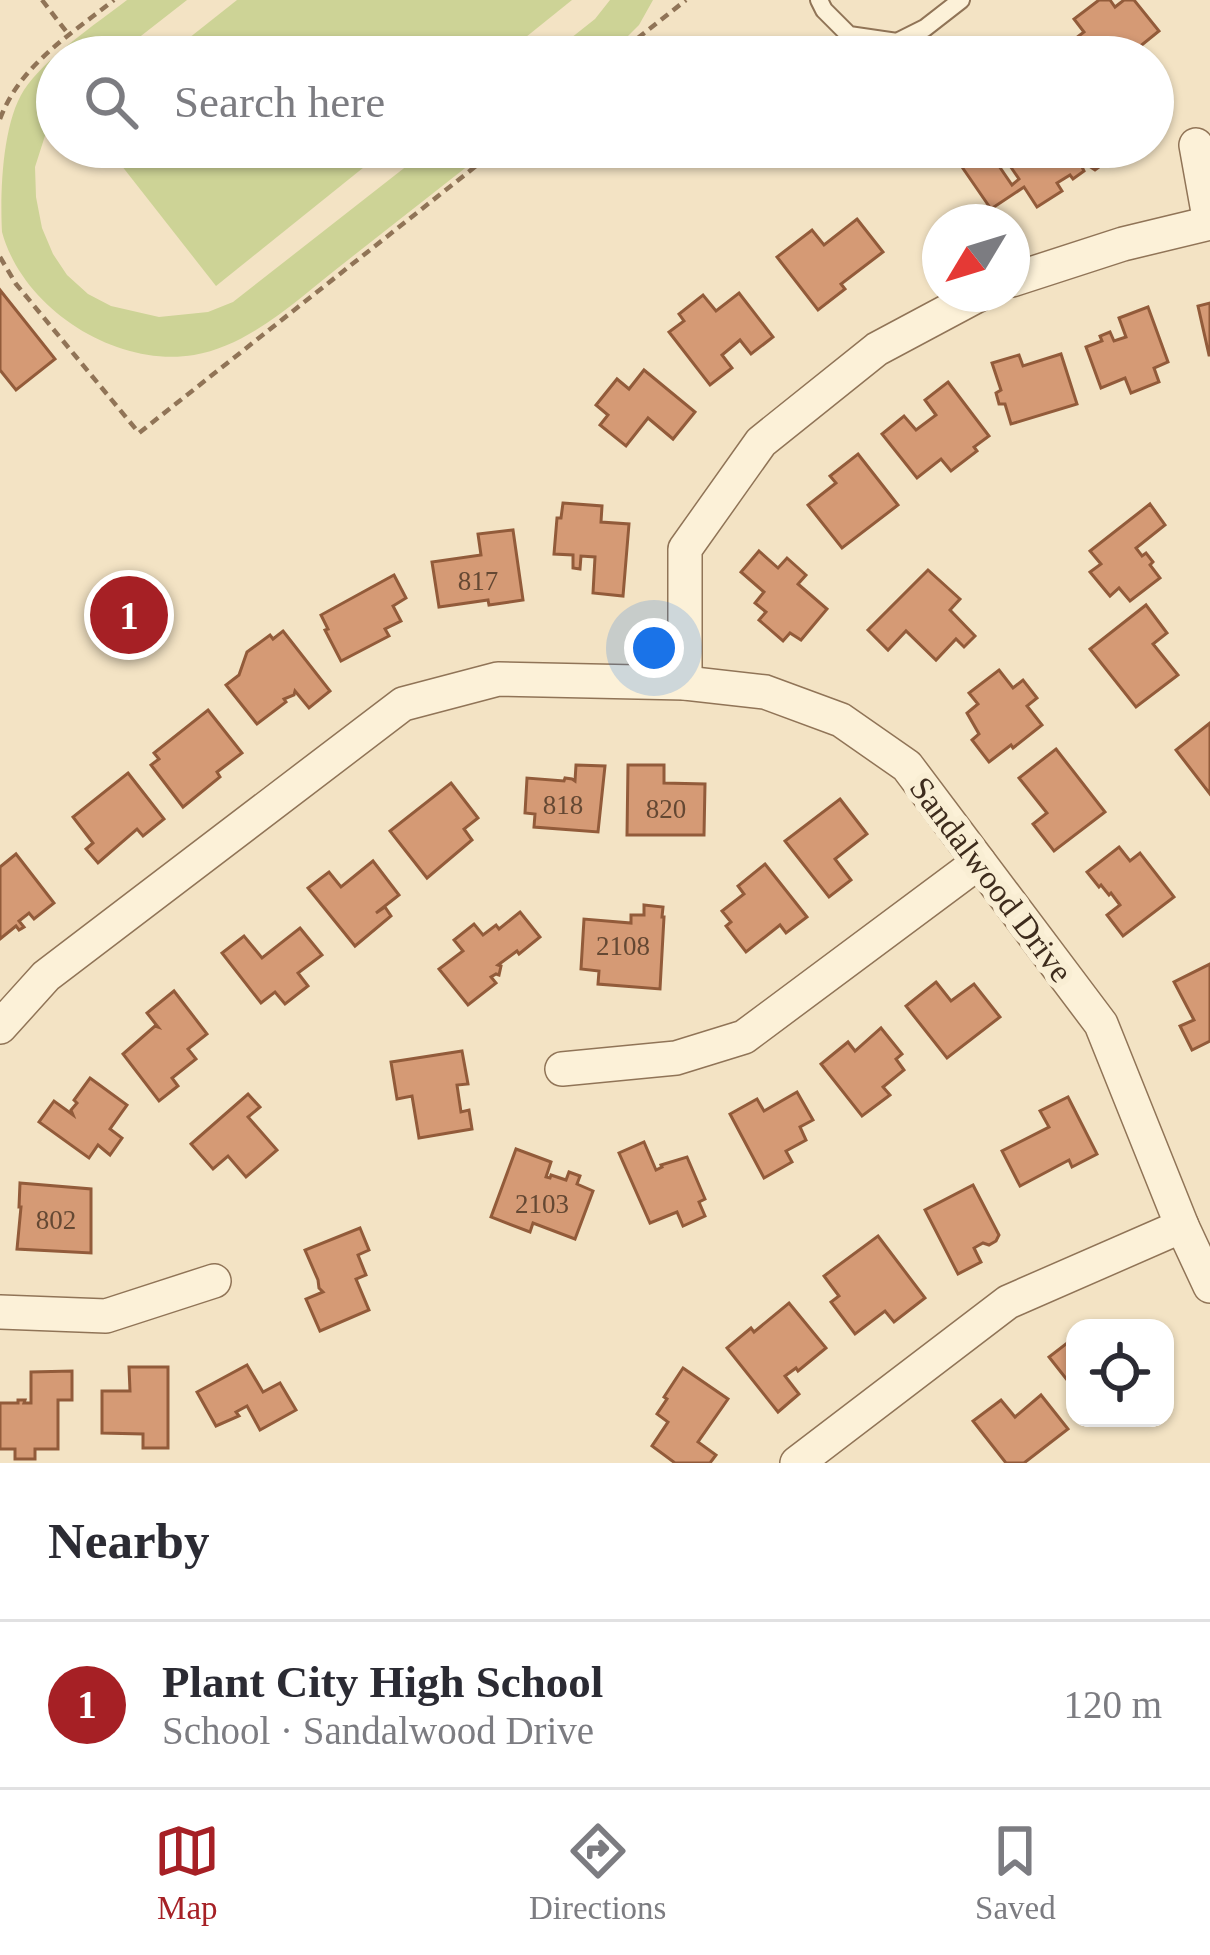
<!DOCTYPE html>
<meta charset="utf-8">
<style>
:root{--surface:#fff;--page:#f2f2f3;--text:#2b2b33;--muted:#7c7c81;--line:#e1e1e2;--accent:#a62025}
body{margin:0;font-family:"Times New Roman",serif;background:var(--page);color:var(--text)}
.controls{position:absolute;right:36px;bottom:36px;display:grid;overflow:hidden;border-radius:24px;box-shadow:0 3px 9px #0004}
.controls button{width:108px;height:108px;display:grid;place-items:center;padding:0;border:0;border-bottom:3px solid var(--line);background:var(--surface);color:var(--text);font:60px sans-serif}
.compass{position:absolute;left:922px;top:204px;width:108px;height:108px;border-radius:50%;background:var(--surface);box-shadow:0 3px 9px #0004;rotate:232deg}
.you{position:absolute;left:654px;top:648px;width:42px;height:42px;margin:-30px;border:9px solid #fff;border-radius:50%;background:#1a73e8;box-shadow:0 0 0 18px #1a73e833}
.badge{display:grid;place-items:center;width:78px;height:78px;border-radius:50%;background:var(--accent);color:#fff;font-size:39px;font-weight:700}
.pin{position:absolute;translate:-50% -50%;border:6px solid #fff;box-shadow:0 3px 12px #0006}
.list{margin:0;padding:0;list-style:none}
h2{display:flex;justify-content:space-between;align-items:center;height:156px;margin:0;padding:0 48px;font-size:51px}
h2 small{font-size:39px;font-weight:400;color:var(--muted)}
.list li{display:grid;grid-template-columns:78px 1fr auto;gap:36px;align-items:center;box-sizing:border-box;height:168px;padding:0 48px;border-top:3px solid var(--line)}
.list b{display:block;font-size:45px;white-space:nowrap}
.list p{margin:0;font-size:39px;white-space:nowrap;color:var(--muted)}
.list em{font-size:39px;font-style:normal;color:var(--muted)}
.icon{flex:none;width:66px;height:66px;fill:none;stroke:currentColor;stroke-width:2;stroke-linecap:round;stroke-linejoin:round}
.map{position:relative;flex:none;width:1210px;height:1463px;overflow:hidden}
.search{position:absolute;background:var(--surface);box-shadow:0 3px 9px #0004;left:36px;right:36px;top:36px;height:132px;display:flex;align-items:center;gap:30px;box-sizing:border-box;padding:0 42px;border-radius:66px;color:var(--muted);font-size:45px}
.sheet{height:324px;background:var(--surface)}
nav{display:flex;justify-content:space-around;align-items:center;box-sizing:border-box;height:168px;border-top:3px solid var(--line);background:var(--surface);font-size:33px;color:var(--muted)}
nav a{display:grid;justify-items:center;gap:6px}
nav .on{color:var(--accent)}
.map>svg:first-child{display:block}
</style>
<div class="map">
<svg width="1210" height="1463" viewBox="0 0 1210 1463">
<rect width="100%" height="100%" fill="#f3e3c4"/>
<!-- green -->
<g fill="#cdd396">
<path d="M127 0H187L114 57H57V111L51 117 35 167 36 197 42 228 53 254 67 275 88 294 111 306 159 317 208 312 233 302 431 147H492C444 185 396 222 348 260 302 295 253 345 194 355 116 368 23 309 2 232 0 193 2 124 24 90 44 59 97 23 127 0Z"/>
<path d="M237 0H572L501 57H165Z"/>
<path d="M610 0H653L639 25 607 57H547L595 19Z"/>
<path d="M107 147H389L216 286Z"/>
</g>
<!-- building -->
<g fill="#d59a75" stroke="#925b3a" stroke-width="3">
<path d="M1099 0H1110L1115 7 1124 0H1134L1159 31 1133 52 1137 57H1091L1076 38 1084 32 1074 19Z"/>
<path d="M997 147H1101L1107 157 1106 162 1095 170 1086 164 1082 167 1084 171 1073 179 1070 175 1057 183 1062 191 1037 207 1024 187 991 209 962 167 988 150 1012 185 1019 179Z"/>
<path d="M857 219 883 252 841 284 845 289 818 310 777 257 812 230 824 245Z"/>
<path d="M0 290 55 359 16 390 0 370Z"/>
<path d="M739 293 773 337 751 354 740 340 722 355 732 368 710 385 669 332 684 321 679 314 703 295 716 311Z"/>
<path d="M1210 303V355H1209L1198 306Z"/>
<path d="M1148 307 1168 362 1154 368 1159 382 1131 393 1125 378 1101 388 1086 347 1102 341 1100 336 1110 332 1114 341 1126 337 1119 318Z"/>
<path d="M1061 354 1077 404 1011 424 1005 404H999L996 393 1001 390 992 363 1019 355 1023 366Z"/>
<path d="M644 370 695 412 673 439 648 418 626 446 600 425 608 415 596 405 617 379 629 389Z"/>
<path d="M948 382 989 436 974 447 977 451 951 471 941 459 917 478 882 434 904 416 916 430 936 415 925 400Z"/>
<path d="M858 454 898 505 842 548 808 505 836 483 830 476Z"/>
<path d="M563 503 602 506 601 522 629 524 623 596 593 593 595 557 581 556 580 569 573 568V555L554 554 557 518H561Z"/>
<path d="M1150 504 1165 525 1136 548 1142 556 1146 553 1153 562 1150 565 1160 578 1130 601 1119 588 1110 596 1090 572 1101 564 1090 551Z"/>
<path d="M513 530 523 600 489 605 488 600 439 607 432 562 481 555 478 534Z"/>
<path d="M759 551 778 568 787 558 806 575 798 584 827 609 801 640 790 633 783 641 759 620 766 612 755 603 764 592 741 572Z"/>
<path d="M928 570 960 599 950 610 975 636 964 647 956 639 936 660 906 631 888 650 868 630Z"/>
<path d="M394 575 406 598 393 606 401 621 385 629 389 636 341 661 325 630 328 629 321 615Z"/>
<path d="M1146 605 1167 633 1153 644 1178 675 1136 707 1090 649Z"/>
<path d="M283 631 330 691 309 708 295 691 294 695 284 699 286 702 257 724 226 685 239 675 247 652 270 635 273 639Z"/>
<path d="M999 670 1013 688 1023 680 1037 698 1027 706 1042 725 1013 748 1011 745 989 762 972 740 979 734 967 713 978 704 969 693Z"/>
<path d="M208 710 242 753 217 772 220 777 183 807 151 765 159 759 154 753Z"/>
<path d="M1210 723V794L1176 750Z"/>
<path d="M1056 749 1105 812 1054 851 1033 824 1047 813 1019 778Z"/>
<path d="M576 765 605 766 598 832 534 827 535 814 525 813 527 778 564 781 565 778 572 779 575 781Z"/>
<path d="M628 765H664V783L705 784 704 835H627Z"/>
<path d="M128 773 164 819 143 836 137 829 98 863 86 849 93 843 73 817Z"/>
<path d="M451 783 478 818 464 829 472 840 427 878 390 831Z"/>
<path d="M840 799 867 834 835 859 851 880 829 897 785 841Z"/>
<path d="M1119 847 1130 861 1140 853 1174 897 1123 936 1107 915 1120 905 1111 893 1109 895 1101 885 1099 887 1087 872Z"/>
<path d="M16 854 54 903 34 919 29 913 19 921 24 927 19 930 16 926 0 939V867Z"/>
<path d="M373 861 399 895 376 913 385 907 391 916 355 946 308 888 329 872 341 887Z"/>
<path d="M765 864 807 917 786 933 780 925 746 952 726 926 731 922 722 911 744 894 738 886Z"/>
<path d="M644 905 663 907 662 917H664L660 989 598 984 599 971 581 969 584 919 631 923V915H644Z"/>
<path d="M520 912 540 937 519 954 517 951 498 965 501 966 499 975 496 974 491 977 496 983 468 1005 439 969 463 951 454 940 474 924 483 935 496 925 499 929Z"/>
<path d="M300 928 322 955 298 973 308 986 285 1004 275 992 261 1003 222 953 244 936 262 958Z"/>
<path d="M1210 964V1041L1192 1050 1180 1026 1194 1020 1174 982Z"/>
<path d="M936 982 951 1001 974 984 1000 1017 947 1058 906 1006Z"/>
<path d="M174 991 207 1034 188 1049 196 1059 172 1078 178 1086 159 1101 123 1054 155 1026 158 1027 147 1013Z"/>
<path d="M881 1028 902 1054 896 1059 904 1070 883 1087 890 1095 862 1116 821 1064 848 1042 855 1051Z"/>
<path d="M462 1051 468 1084 457 1085 461 1112 469 1110 472 1129 419 1138 412 1096 397 1099 391 1062Z"/>
<path d="M90 1078 127 1105 110 1129 122 1138 110 1155 98 1145 89 1158 39 1122 54 1101 73 1115 71 1110 77 1103 74 1100Z"/>
<path d="M797 1092 813 1120 800 1127 806 1140 786 1151 792 1162 764 1178 730 1114 757 1099 764 1111Z"/>
<path d="M248 1094 260 1107 248 1117 277 1150 246 1177 228 1156 213 1169 191 1144Z"/>
<path d="M1068 1097 1097 1154 1072 1167 1069 1160 1020 1186 1002 1151 1049 1127 1040 1111Z"/>
<path d="M644 1142 656 1170 662 1167 661 1165 687 1157 705 1199 699 1202 705 1216 683 1226 677 1212 650 1223 619 1153Z"/>
<path d="M516 1149 551 1162 546 1177 550 1178 551 1175 566 1180 569 1172 580 1176 577 1184 593 1191 575 1239 533 1223 530 1232 491 1217Z"/>
<path d="M20 1183 91 1189V1253L17 1249 21 1207H19Z"/>
<path d="M973 1185 999 1235 996 1241 989 1245 983 1243 974 1248 981 1262 958 1274 925 1210Z"/>
<path d="M360 1228 369 1250 358 1255 366 1275 356 1279 369 1310 320 1331 306 1299 323 1292 319 1288 318 1280 305 1250Z"/>
<path d="M878 1236 925 1298 894 1322 885 1311 855 1334 831 1302 839 1296 824 1276Z"/>
<path d="M789 1303 826 1348 798 1371 796 1368 785 1376 799 1394 778 1412 727 1348 751 1328 754 1332Z"/>
<path d="M1075 1337V1390L1049 1357Z"/>
<path d="M247 1365 263 1392 280 1383 296 1410 260 1430 247 1406 236 1412 239 1416 216 1426 197 1392Z"/>
<path d="M129 1367H168V1448H143V1434L102 1433V1391H130Z"/>
<path d="M683 1368 728 1399 698 1442 716 1455 710 1463H675L652 1446 668 1422 657 1414 667 1399 664 1397Z"/>
<path d="M72 1371V1400H58V1449H35V1459H15V1449H0V1403H18V1400H25L24 1403H31V1372Z"/>
<path d="M1041 1395 1068 1429 1024 1463H1006L973 1421 1001 1400 1015 1417Z"/>
</g>
<g fill="none" stroke-linecap="round" stroke-linejoin="round">
<!-- service casing -->
<g stroke="#907457" stroke-width="20">
<path id="service" d="M819 0 824 10 849 35 897 42 925 28 961 0"/>
</g>
<!-- minor casing -->
<g stroke="#907457" stroke-width="36">
<g id="minor">
<path d="M1012 280 1123 244 1210 223 1196 145"/>
<path d="M685 683V549L761 442 877 349 980 294"/>
<path d="M0 1027 46 976 403 704 498 679 685 683 765 692 841 720 907 766 1101 1024 1182 1226 1210 1286"/>
<path d="M562 1069 676 1058 744 1037 979 862"/>
<path d="M0 1312 106 1316 214 1281"/>
<path d="M797 1463 1008 1302 1182 1226"/>
</g>
</g>
<!-- path -->
<g stroke="#907457" stroke-width="4.5" stroke-dasharray="9 6" stroke-linecap="butt">
<path d="M42 0 69 35"/>
<path d="M614 57 686 0"/>
<path d="M0 119C20 65 70 35 114 0"/>
<path d="M0 257 16 284 139 433 500 147"/>
</g>
<!-- service -->
<use href="#service" stroke="#fcf1d8" stroke-width="16"/>
<!-- minor -->
<use href="#minor" stroke="#fcf1d8" stroke-width="33"/>
</g>
<g text-anchor="middle" stroke-width="12" stroke-linejoin="round" paint-order="stroke">
<!-- number labels -->
<g font-size="27" fill="#644833">
<text x="478" y="590">817</text>
<text x="563" y="814">818</text>
<text x="666" y="818">820</text>
<text x="623" y="955">2108</text>
<text x="542" y="1213">2103</text>
<text x="56" y="1229">802</text>
</g>
<!-- street labels -->
<g font-size="33" fill="#3e2c1d" stroke="#f9eed4">
<text transform="translate(992 879) rotate(53)" y="12">Sandalwood Drive</text>
</g>
</g>
</svg>
<div class="controls">
<button><svg class="icon" aria-label="locate" viewBox="0 0 24 24"><circle cx="12" cy="12" r="6"/><path d="M12 2v4M12 18v4M2 12h4M18 12h4"/></svg></button>
</div>
<svg class="compass" viewBox="-18 -18 36 36"><path d="M0-13l5 13h-10z" fill="#e53935"/><path d="M0 13l5-13h-10z" fill="#7c7c81"/></svg>
<div class="you"></div>
<div class="pin badge" style="left:129px;top:615px">1</div>
<div class="search"><svg class="icon" aria-label="search" viewBox="0 0 24 24"><circle cx="10" cy="10" r="6"/><path d="M15 15l6 6"/></svg>Search here</div>
</div>
<section class="sheet">
<h2>Nearby<small></small></h2>
<ul class="list">
<li><span class="badge">1</span><div><b>Plant City High School</b><p>School · Sandalwood Drive</p></div><em>120 m</em></li>
</ul>
</section>
<nav>
<a class="on"><svg class="icon" aria-label="map" viewBox="0 0 24 24"><path d="M3 6l6-2 6 2 6-2v14l-6 2-6-2-6 2zM9 4v14M15 6v14"/></svg>Map</a>
<a><svg class="icon" aria-label="directions" viewBox="0 0 24 24"><path d="M12 3l9 9-9 9-9-9zM9 14v-3h6M13 9l2 2-2 2"/></svg>Directions</a>
<a><svg class="icon" aria-label="saved" viewBox="0 0 24 24"><path d="M7 4h10v16l-5-4-5 4z"/></svg>Saved</a>
</nav>
